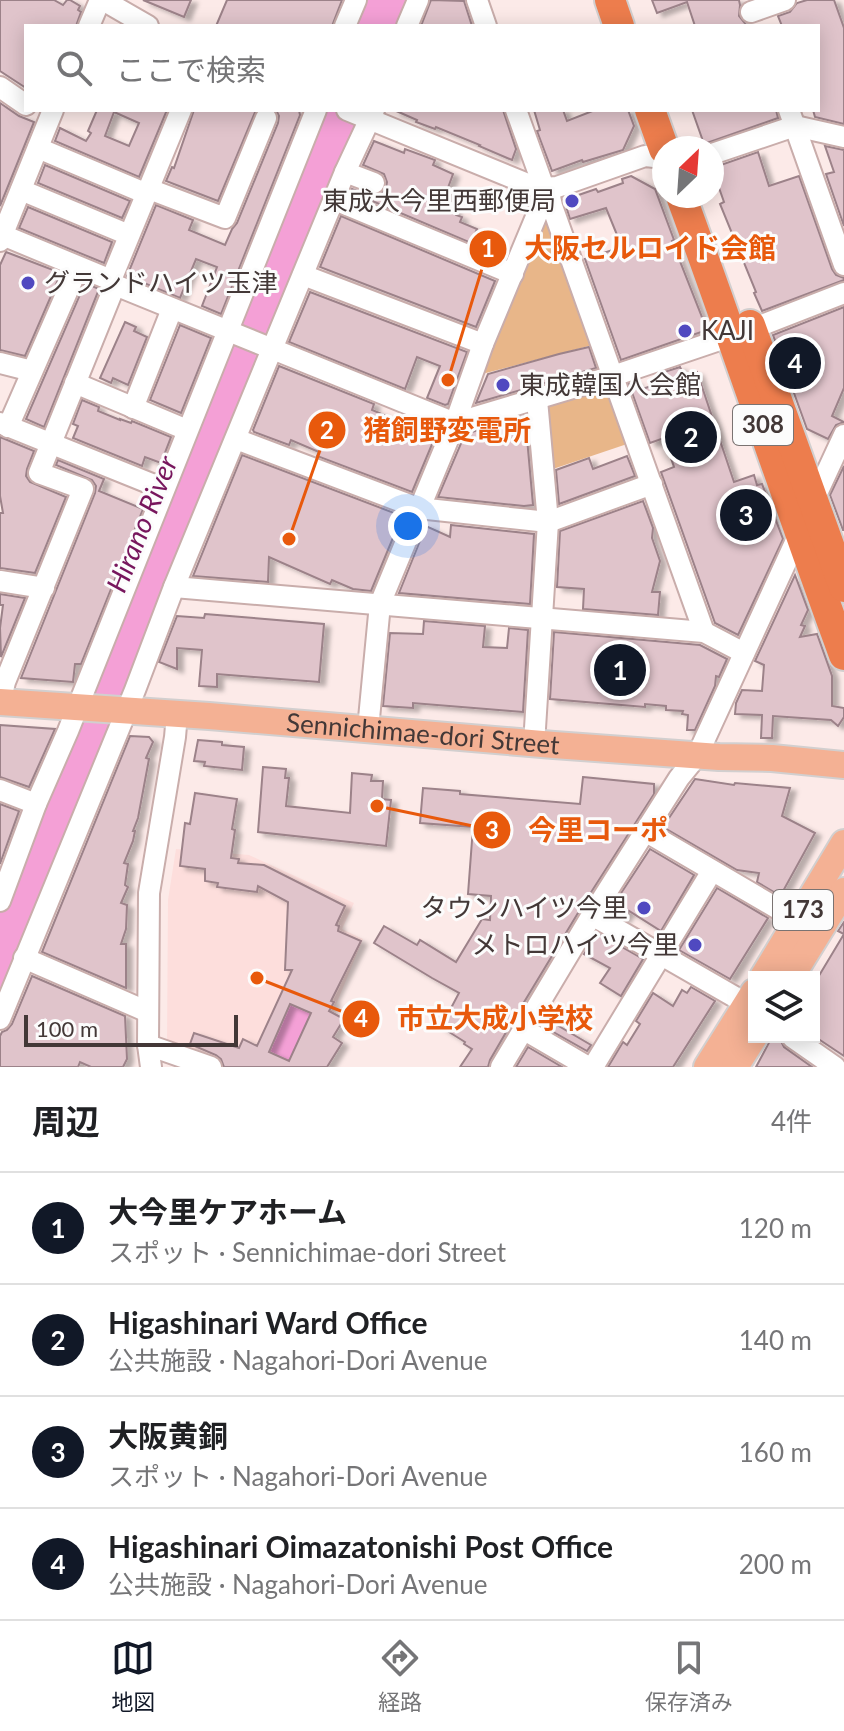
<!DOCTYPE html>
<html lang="ja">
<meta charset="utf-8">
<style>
:root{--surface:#fff;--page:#f2f2f2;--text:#202124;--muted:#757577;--line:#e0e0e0;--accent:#111827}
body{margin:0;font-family:Lato,"Noto Sans JP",sans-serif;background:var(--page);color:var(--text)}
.controls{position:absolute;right:24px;bottom:24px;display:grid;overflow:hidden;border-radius:0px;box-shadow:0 4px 20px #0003}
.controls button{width:72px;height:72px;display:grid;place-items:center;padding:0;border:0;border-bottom:2px solid var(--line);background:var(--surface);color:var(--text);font:40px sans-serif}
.compass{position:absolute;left:652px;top:136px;width:72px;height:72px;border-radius:50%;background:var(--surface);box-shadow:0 4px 20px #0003;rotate:25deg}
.scale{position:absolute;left:24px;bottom:20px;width:214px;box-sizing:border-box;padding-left:8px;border:4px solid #433837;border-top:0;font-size:22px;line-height:28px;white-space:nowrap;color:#433837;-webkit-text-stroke:6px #fcfcfc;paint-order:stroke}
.you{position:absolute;left:408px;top:526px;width:28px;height:28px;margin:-20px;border:6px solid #fff;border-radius:50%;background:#1a73e8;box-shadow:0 0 0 12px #1a73e833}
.badge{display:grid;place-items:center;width:52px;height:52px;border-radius:50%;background:var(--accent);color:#fff;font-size:26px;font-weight:700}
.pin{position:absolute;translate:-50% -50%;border:4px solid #fff;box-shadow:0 2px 8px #0006}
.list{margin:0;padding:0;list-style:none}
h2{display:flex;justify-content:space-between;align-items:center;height:104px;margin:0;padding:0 32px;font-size:34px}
h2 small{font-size:26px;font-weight:400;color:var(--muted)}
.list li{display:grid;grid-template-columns:52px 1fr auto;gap:24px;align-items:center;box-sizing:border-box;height:112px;padding:0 32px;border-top:2px solid var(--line)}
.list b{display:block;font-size:30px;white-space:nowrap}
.list p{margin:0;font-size:26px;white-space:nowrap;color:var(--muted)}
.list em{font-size:26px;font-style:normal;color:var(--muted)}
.icon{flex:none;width:44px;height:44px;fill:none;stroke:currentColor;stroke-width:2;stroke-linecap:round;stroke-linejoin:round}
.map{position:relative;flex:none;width:844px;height:1067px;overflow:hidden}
.search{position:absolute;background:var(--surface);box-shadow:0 4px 20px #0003;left:24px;right:24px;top:24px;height:88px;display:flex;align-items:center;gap:20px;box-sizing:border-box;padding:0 28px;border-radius:0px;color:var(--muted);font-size:30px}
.sheet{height:552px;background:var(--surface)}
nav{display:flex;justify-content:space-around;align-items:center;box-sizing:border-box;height:112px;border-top:2px solid var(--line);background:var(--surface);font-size:22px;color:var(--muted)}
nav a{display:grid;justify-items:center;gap:4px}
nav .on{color:var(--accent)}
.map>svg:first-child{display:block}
</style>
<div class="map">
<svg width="844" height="1067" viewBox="0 0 844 1067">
<defs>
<filter id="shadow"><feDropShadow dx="6" dy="3.5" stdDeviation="2" flood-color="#0004"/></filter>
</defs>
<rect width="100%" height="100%" fill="#fceae8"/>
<!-- built -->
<path fill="#fddedc" d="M176 849 249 855 354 903 342 929 363 939 331 1017 301 1067H235L167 1044 168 900Z"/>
<!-- green -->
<g fill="#e8b689">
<path d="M544 222H552L596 344 482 374Z"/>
<path d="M605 387 612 391 630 443 550 470 547 405Z"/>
</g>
<!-- water -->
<g fill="#f4a0d6">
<path d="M368 0H408L397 26H357Z"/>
<path d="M323 110H363L0 1010V912Z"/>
<path d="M290 1004 311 1013 289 1061 269 1052Z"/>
</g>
<!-- building -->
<g fill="#e0c4cb" stroke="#9c8289" stroke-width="2" fill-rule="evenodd" filter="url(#shadow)">
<path d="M0 0H54L63 5 67 0H70L80 6 78 10 81 12 76 26H26V88L0 71Z"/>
<path d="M143 0H191L184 17Z"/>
<path d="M227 0H342L332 26H216Z"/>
<path d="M431 0 464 1 472 26H421Z"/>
<path d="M652 0H739L740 5 739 16 747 26H695L687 2 657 13Z"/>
<path d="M807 0H834L844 28V124L815 117 813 110H818V26H782L778 16 790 12 797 3Z"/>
<path d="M0 103 19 116 34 122 0 206Z"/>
<path d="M97 110H167L139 177 55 141 60 128 86 141 91 133 88 131ZM114 112 139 123 129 146 105 136Z"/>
<path d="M194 110H256L218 201 166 181 172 167 174 168Z"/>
<path d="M276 110H299L300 115 221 314 202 306 217 267 196 259 180 298 127 276 156 205 193 220 189 230 225 245 232 229 237 223 278 123 279 116Z"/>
<path d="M394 110H503L516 149 512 160 479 146 480 145 436 127 435 129 416 122 417 120Z"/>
<path d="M534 110H563L567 121 595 110H628L634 126 623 150 583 162 582 160 552 171 537 131 540 130Z"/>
<path d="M692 110H776L778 118 704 144Z"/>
<path d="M374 141 404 153 405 149 435 160 433 165 453 174 445 196 452 205 456 215 462 217 460 222 477 229 471 243 351 192 352 189 375 196 382 193 386 188 387 182 384 174 363 165Z"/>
<path d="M825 146 844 150V226L826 174 834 172Z"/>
<path d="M758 152 769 186 799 176 832 269 836 275 844 278V280L762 311 754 293 756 292 720 204 724 202 712 168Z"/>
<path d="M45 165 130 201 122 218 38 183Z"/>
<path d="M631 176 655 189 674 240 672 241 707 330 621 360 585 259 622 247 606 208 570 219 564 200 596 189 598 192 623 183 622 179Z"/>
<path d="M28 207 112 242 104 263 19 228Z"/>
<path d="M341 216 495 281 476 327 320 267Z"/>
<path d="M6 252 61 273 25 356 0 350V265Z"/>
<path d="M85 283 99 289 44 427 26 419Z"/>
<path d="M310 292 467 352 448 404 445 405 427 398 440 366 417 357 405 389 289 342Z"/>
<path d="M844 307V388L832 416 844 422 836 425 828 439 807 429 773 335Z"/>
<path d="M125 322 136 327 134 331 147 337 128 385 113 378 111 383 100 378Z"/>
<path d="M180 325 211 338 181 413 150 400Z"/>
<path d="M589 347 596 368 476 403 488 374 559 354Z"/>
<path d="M279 366 374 404 372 410 412 427 415 421 438 430 412 492 317 456 319 452 291 440 289 445 254 432 253 430Z"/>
<path d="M680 367 684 376 697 372 734 482 754 475 757 485 762 484 783 539 738 635 715 623 661 472 674 467 664 438 650 443 629 384 636 382 639 390 661 383 658 374Z"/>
<path d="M82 400 99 407 98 411 120 420V419L131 423 132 421 171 437 161 463 145 457 142 466 73 438 78 426 73 424Z"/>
<path d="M525 416 533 505 524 506 438 497 465 434Z"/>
<path d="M0 437 34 451 27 469 26 476 30 482 66 497 35 573 0 568V513H3L0 496Z"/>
<path d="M242 455 402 516 371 591 353 589 332 580 330 584 269 557 268 582 193 576Z"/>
<path d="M627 456 635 476 559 504 556 470 589 458 593 469Z"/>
<path d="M58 460 104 479 99 491 143 509 81 664H75L73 682 21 678 95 493 96 486 92 480 56 465Z"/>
<path d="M844 466V530H843L830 495Z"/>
<path d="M643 501 653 528 652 538 660 561 652 592H660L658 615 583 609 584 589 557 587 560 531Z"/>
<path d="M451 525 534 534 530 604 399 593 426 526 450 537Z"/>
<path d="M795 575 808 610 801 625 805 626 800 637 817 634 832 676V706L844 708V717L838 726 831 720 773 716 772 738H761L762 715 735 714 736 703 742 690 762 691 764 665 755 661Z"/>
<path d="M0 594 25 598 1 657 0 628 3 605H0Z"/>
<path d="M205 614 324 624 319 682 217 674V687L199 686 202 650 177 648V669L159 662 177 616 204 618Z"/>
<path d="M424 621 485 626 483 647 507 648 509 628 528 630 523 712 413 703V708L383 706 390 633 423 634Z"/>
<path d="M554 632 700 645 727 659 719 677 716 676 715 686 695 730H687L688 715 682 714 683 711 666 710V706L645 704V707L550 699Z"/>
<path d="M0 725 55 729 29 787 0 777Z"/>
<path d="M130 736 149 737 153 742 146 758 149 759 138 818 133 831H135L133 841 124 863 128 864 125 885 128 887 121 903 127 905 126 929 121 944H126V988L42 952Z"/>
<path d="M198 740 222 742V745L244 747 242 770 204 766 205 762 194 761Z"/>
<path d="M263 767 286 769 285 778H289L286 806 350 813 352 773 372 775 371 781H383L382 799 391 800 386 846 258 832Z"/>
<path d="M583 777 654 784V794L581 908 512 1022 490 1060 488 1067H460L472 1049 464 1044 465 1042 441 1027 459 993 432 978 374 943 384 926 417 945 420 940 456 962 482 919 490 920 491 896 468 894 473 827 420 823 423 788 460 791V794L580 804Z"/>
<path d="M695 779 734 785 735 783 790 788 782 816 815 833 782 893 780 892 779 895 757 882 759 873 737 870 663 827Z"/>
<path d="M195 793 237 799 232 829 235 830 231 858 239 859 238 863 264 865 345 906 336 925 339 926 338 931 361 941 331 1001 334 1002 329 1011 344 1019 333 1037 342 1043 327 1067H224L221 1059 216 1055 190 1044 194 1033 239 1048 243 1039 257 1046 292 970H285L288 902 258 886 257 892 217 887 218 883 205 881V869L180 866 185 823 190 824ZM290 1004 311 1013 289 1061 269 1052Z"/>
<path d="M0 804 19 811 0 864Z"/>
<path d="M650 849 694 875 661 931 629 911 624 919 610 910Z"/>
<path d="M717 888 768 918 730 979 679 950Z"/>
<path d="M844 922V1056L814 1036V984L844 934 838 931Z"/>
<path d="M597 933 643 959 621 996 600 983 610 968 584 954Z"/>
<path d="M32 976 125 1016 127 1059 123 1067H91L80 1062 78 1067H0V1036L2 1032 7 1030 12 1024Z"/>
<path d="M691 987 715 1001 673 1067H608L623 1042 627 1045 640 1024 636 1021 653 993 673 1006 682 990 687 993Z"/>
<path d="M545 1018 591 1045 587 1051 541 1025Z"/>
<path d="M772 1037H779L784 1047 812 1067H756Z"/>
<path d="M528 1047 562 1067H516Z"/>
</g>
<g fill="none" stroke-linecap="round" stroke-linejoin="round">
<!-- minor casing -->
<g stroke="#c9adab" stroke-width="24">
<g id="minor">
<path d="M103 0 148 26"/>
<path d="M477 0 486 26"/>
<path d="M751 12 785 0"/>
<path d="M89 26 100 0"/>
<path d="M345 26 356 0"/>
<path d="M407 26 418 0"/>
<path d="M0 87 26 105"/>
<path d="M347 110 530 185 544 188 557 187 645 156 664 158"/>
<path d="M516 110 544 188"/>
<path d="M789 110 844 265"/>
<path d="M38 148 147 194"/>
<path d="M712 154 795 126 844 137"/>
<path d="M345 172 374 183"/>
<path d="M548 188 552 206 704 632"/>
<path d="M149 189 225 218 266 118"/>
<path d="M21 190 129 235"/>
<path d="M335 200 513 274"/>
<path d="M0 234 111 280 115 285 455 423 613 376 752 329 844 293"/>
<path d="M0 241 53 110"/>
<path d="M303 275 483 344"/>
<path d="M111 280 181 110"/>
<path d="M0 363 32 371"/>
<path d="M75 383 187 430"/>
<path d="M133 408 172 309"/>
<path d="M0 423 164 489"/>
<path d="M8 427 78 267"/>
<path d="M236 439 418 508 548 522 652 484"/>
<path d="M810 493 819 489 844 435"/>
<path d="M0 581 44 588"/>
<path d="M174 587 704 632 744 653"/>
<path d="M0 702 5 682 83 489 39 473 115 285"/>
<path d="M368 729 380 604 455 423 483 344 548 188"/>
<path d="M534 744 548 522 537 400"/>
<path d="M0 790 36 804"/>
<path d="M645 831 797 920"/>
<path d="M0 901 36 804 68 731 316 110"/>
<path d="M592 915 747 1004"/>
<path d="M24 958 148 1012"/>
<path d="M0 1019 135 690 174 587 345 172 374 110"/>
<path d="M523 1029 588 1067"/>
<path d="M792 1037 835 1067"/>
<path d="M148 1045 211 1067"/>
<path d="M151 1067 148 1045 149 893 175 737 177 714"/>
<path d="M501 1067 592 915 679 778 697 756 799 534"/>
<path d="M593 1067 712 871"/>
</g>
</g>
<!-- major casing -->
<g stroke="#d2cfcf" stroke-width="30">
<g id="major">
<path id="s1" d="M0 702 209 716 554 745 719 757 772 758 844 765"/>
<path d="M763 977 844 843"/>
<path d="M791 977 844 891"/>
<path d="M707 1067 754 992"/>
<path d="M735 1067 754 1037"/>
</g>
</g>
<!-- highway casing -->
<g stroke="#d2cfcf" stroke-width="34">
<g id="highway">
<path d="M610 0 619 26"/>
<path d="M650 110 664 149"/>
<path d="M681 196C737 348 788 503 844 655"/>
<path d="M750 325 844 587"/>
</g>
</g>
<!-- minor -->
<use href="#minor" stroke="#fff" stroke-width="20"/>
<!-- major -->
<use href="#major" stroke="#f4b194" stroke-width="26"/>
<!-- highway -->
<use href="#highway" stroke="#ed7d4d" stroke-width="30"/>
</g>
<!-- markers -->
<g fill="#5049c0" stroke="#fcfcfc" stroke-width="3">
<circle cx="572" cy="201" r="8"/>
<circle cx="28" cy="283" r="8"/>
<circle cx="685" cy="331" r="8"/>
<circle cx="503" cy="385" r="8"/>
<circle cx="644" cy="908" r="8"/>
<circle cx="695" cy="945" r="8"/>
</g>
<g text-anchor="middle" stroke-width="6" stroke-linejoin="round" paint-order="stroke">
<!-- shield labels -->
<g fill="#fcfcfc" stroke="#7a7372" stroke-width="2">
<rect x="733" y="405" width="60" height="40" rx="6"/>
<rect x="773" y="890" width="60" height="40" rx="6"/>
</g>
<g font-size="24" font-weight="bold" fill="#433837">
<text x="763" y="433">308</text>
<text x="803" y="918">173</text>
</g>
<!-- poi labels -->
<g font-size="26" fill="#433837" stroke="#fcfcfc" text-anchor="end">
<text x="556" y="210">東成大今里西郵便局</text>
<text x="44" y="292" text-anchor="start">グランドハイツ玉津</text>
<text x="701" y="340" text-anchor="start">KAJI</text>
<text x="519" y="394" text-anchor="start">東成韓国人会館</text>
<text x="628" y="917">タウンハイツ今里</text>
<text x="679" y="954">メトロハイツ今里</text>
</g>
<!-- street labels -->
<g font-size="26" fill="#433837" stroke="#fcfcfc">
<text dy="9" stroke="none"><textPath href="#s1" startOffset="424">Sennichimae-dori Street</textPath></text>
</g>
<!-- water labels -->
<g font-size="28" font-style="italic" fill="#77165d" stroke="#fcfcfc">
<text transform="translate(142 524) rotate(-68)" y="10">Hirano River</text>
</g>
</g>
<!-- callouts -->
<path fill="none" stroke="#e8590c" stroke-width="3" d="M448 380L488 249M289 539L327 430M377 806L492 830M257 978L361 1019"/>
<g fill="#e8590c" stroke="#fcfcfc" stroke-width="3">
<circle cx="448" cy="380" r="8"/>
<circle cx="289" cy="539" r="8"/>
<circle cx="377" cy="806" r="8"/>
<circle cx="257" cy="978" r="8"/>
<circle cx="488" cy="249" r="20"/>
<circle cx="327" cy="430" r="20"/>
<circle cx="492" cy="830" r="20"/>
<circle cx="361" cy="1019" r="20"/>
</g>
<g font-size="24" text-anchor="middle" font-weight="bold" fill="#fff">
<text x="488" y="257">1</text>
<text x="327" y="439">2</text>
<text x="492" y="839">3</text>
<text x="361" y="1027">4</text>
</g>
<g font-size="28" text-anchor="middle" font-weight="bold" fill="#e8590c" stroke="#fcfcfc" stroke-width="6" stroke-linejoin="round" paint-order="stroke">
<text x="650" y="258">大阪セルロイド会館</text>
<text x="447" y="440">猪飼野変電所</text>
<text x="598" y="840">今里コーポ</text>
<text x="495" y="1028">市立大成小学校</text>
</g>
</svg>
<div class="controls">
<button><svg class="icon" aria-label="layers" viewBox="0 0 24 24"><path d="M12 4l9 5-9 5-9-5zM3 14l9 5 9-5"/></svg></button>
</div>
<svg class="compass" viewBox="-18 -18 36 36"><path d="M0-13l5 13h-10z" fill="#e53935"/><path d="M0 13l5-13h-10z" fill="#757577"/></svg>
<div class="scale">100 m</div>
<div class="you"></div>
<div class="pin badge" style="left:620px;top:670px">1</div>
<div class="pin badge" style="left:691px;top:437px">2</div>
<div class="pin badge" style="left:746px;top:515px">3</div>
<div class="pin badge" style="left:795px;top:363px">4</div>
<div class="search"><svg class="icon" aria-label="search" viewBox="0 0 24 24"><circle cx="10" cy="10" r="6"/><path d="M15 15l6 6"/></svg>ここで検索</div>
</div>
<section class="sheet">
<h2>周辺<small>4件</small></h2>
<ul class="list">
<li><span class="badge">1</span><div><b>大今里ケアホーム</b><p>スポット · Sennichimae-dori Street</p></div><em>120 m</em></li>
<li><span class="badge">2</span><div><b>Higashinari Ward Office</b><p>公共施設 · Nagahori-Dori Avenue</p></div><em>140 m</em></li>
<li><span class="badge">3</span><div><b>大阪黄銅</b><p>スポット · Nagahori-Dori Avenue</p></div><em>160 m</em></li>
<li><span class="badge">4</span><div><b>Higashinari Oimazatonishi Post Office</b><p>公共施設 · Nagahori-Dori Avenue</p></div><em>200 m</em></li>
</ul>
</section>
<nav>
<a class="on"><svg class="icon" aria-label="map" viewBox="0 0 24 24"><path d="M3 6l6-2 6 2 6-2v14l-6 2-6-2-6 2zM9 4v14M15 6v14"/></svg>地図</a>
<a><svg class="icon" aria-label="directions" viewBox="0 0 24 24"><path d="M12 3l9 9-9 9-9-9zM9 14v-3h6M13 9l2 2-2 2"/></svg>経路</a>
<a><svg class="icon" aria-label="saved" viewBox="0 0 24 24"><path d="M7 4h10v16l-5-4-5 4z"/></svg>保存済み</a>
</nav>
